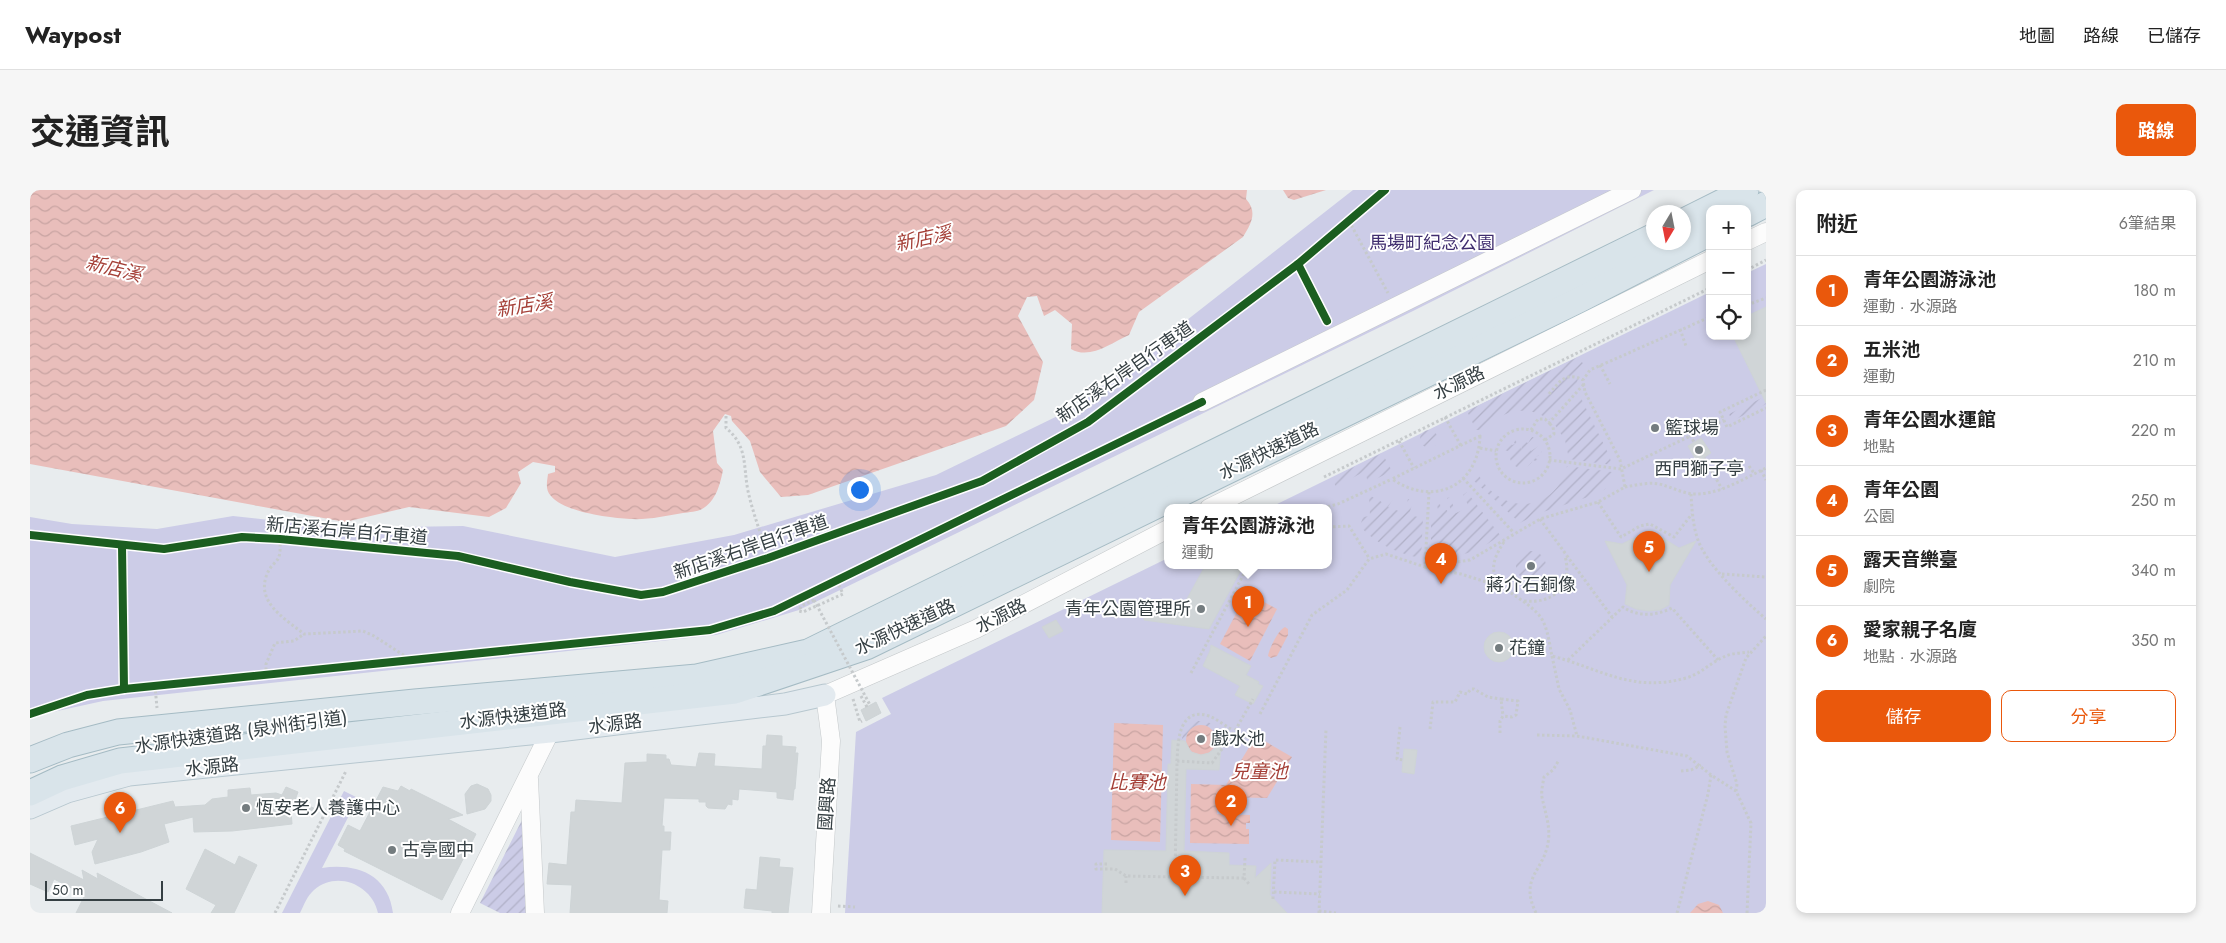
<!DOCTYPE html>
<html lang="zh-TW">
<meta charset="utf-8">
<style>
:root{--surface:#fff;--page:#f6f6f6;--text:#222;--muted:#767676;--line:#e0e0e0;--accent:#ea580c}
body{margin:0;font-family:Jost,"Noto Sans TC",sans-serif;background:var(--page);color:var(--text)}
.controls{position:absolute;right:15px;top:15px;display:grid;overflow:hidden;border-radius:10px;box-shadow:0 2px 8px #0003}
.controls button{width:45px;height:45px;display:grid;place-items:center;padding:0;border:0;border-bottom:1px solid var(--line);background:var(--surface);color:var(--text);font:25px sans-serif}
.compass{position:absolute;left:1616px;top:15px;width:45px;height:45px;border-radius:50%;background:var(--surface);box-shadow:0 2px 8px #0003;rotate:190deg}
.scale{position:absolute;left:15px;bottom:12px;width:118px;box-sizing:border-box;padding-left:5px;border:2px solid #353f43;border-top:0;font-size:14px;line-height:18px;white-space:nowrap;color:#353f43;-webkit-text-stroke:4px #fff;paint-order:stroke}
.you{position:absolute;left:829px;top:299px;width:18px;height:18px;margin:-12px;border:4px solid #fff;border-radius:50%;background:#1a73e8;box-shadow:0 0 0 8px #1a73e833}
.badge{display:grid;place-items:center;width:32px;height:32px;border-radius:50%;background:var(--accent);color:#fff;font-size:16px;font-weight:700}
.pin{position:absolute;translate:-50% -41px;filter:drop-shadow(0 1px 2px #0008)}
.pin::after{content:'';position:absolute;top:26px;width:18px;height:15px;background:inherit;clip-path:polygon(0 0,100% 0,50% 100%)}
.popup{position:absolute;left:1134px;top:314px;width:168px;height:65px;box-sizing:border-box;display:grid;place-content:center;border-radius:10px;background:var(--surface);filter:drop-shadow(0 1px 4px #0005);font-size:16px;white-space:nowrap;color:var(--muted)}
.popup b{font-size:19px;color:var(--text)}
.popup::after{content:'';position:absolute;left:50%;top:100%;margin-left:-10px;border:10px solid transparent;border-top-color:var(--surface)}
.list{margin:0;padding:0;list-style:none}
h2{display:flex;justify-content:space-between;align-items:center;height:65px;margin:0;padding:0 20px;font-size:21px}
h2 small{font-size:16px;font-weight:400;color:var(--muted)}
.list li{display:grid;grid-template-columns:32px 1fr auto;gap:15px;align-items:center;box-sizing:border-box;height:70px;padding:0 20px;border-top:1px solid var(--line)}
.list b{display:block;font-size:19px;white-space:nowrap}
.list p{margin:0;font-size:16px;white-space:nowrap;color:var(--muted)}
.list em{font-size:16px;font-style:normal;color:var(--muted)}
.actions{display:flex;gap:10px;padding:15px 20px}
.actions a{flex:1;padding:11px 0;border:1px solid var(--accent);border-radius:10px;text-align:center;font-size:18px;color:var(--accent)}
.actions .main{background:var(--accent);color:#fff}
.icon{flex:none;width:28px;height:28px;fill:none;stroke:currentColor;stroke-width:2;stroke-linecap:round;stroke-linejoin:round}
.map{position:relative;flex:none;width:1736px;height:723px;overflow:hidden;border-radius:10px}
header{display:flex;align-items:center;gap:30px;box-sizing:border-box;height:70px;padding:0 25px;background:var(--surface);border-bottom:1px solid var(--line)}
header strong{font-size:24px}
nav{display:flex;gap:28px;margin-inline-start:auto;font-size:18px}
.intro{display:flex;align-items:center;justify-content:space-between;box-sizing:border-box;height:120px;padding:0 30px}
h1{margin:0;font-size:35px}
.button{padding:12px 22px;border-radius:10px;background:var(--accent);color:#fff;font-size:18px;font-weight:700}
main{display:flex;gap:30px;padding:0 30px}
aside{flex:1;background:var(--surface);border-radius:10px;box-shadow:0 2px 8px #0003}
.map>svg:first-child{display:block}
</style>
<header>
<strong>Waypost</strong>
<nav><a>地圖</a><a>路線</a><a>已儲存</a></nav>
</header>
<div class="intro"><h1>交通資訊</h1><a class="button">路線</a></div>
<main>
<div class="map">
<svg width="1736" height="723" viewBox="0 0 1736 723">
<defs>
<pattern id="garden-furrows" width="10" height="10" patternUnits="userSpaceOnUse" patternTransform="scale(1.25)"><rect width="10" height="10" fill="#cccce7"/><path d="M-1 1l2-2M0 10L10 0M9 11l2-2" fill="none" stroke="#b0b0c7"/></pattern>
<pattern id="water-waves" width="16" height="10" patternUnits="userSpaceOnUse" patternTransform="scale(1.25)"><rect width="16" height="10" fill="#e9bebb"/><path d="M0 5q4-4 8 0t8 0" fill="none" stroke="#c8a4a2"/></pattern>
</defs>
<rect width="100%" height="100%" fill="#e8ecee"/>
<!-- green -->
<g fill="#cccce7">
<path d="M1323 0H1624L1383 121 769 420 686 445 73 511 0 527V327L42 334 127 339 203 326 310 338 433 336 585 367 704 345 906 285 1046 217Z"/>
<path d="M1736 74V723H815L826 542 861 524 852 508 1138 368V376H1298V318H1239L1680 102V146H1717V83Z"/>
<path d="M314 601 328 608 292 678C326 673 358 684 363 723H348C342 695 307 680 284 700 277 706 274 715 270 723H252Z"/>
</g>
<!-- garden -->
<g fill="url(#garden-furrows)">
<path d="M1548 167 1555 176 1548 187 1547 194 1519 230C1499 214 1470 220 1455 240H1446L1437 221Z"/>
<path d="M1549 204 1579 265 1582 275 1539 269 1535 250 1523 232Z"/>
<path d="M1734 207 1736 214 1702 231 1699 224Z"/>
<circle cx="1399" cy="249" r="9"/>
<path d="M1484 245 1488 257 1489 251H1491V260L1494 246 1497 247 1496 252 1498 253 1502 247 1505 248 1500 257 1507 250 1508 252 1500 259 1501 261 1510 255 1511 256 1505 260 1512 259V262L1504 264 1509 265 1505 268 1511 271V273L1503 270C1496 284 1477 278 1480 262L1472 259 1473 257 1476 258 1479 255 1476 252 1478 250 1482 255 1485 254 1481 247Z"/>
<path d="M1352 263 1362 281 1338 293 1335 281 1306 297 1302 288Z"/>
<path d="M1537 276 1582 282 1575 299 1567 304 1507 324 1490 333 1443 290 1448 284C1471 326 1525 324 1537 276Z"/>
<path d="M1364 302 1367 303 1358 317 1374 323 1378 309 1383 311 1379 325 1393 328 1391 368C1369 364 1345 354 1330 336L1333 327 1340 326 1339 305 1346 309 1352 303 1353 304 1349 310 1354 314Z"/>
<path d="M1437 302 1470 345C1449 362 1428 368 1401 369V328L1409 327 1407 314H1410L1411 320H1417L1418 325 1422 324 1417 308 1420 307 1426 323 1439 317 1433 305Z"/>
<circle cx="1501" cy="376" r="15"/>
<path d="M1168 531C1182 530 1191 539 1191 553L1182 561 1184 558 1179 538 1172 535 1157 544 1156 552H1151L1155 538Z"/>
<path d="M492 630 497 723H470L450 713Z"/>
</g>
<!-- water -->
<g fill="url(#water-waves)">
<path d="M0 0H1217L1216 9C1228 22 1221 34 1213 47L1109 122 1099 145C1081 153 1060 170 1041 159L1042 134 1025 120 1014 126 1007 106 997 107 988 126 1013 172 1004 210 976 236 778 305 751 307 730 282 720 251 702 231 701 226 695 224 683 241 687 273 693 280C690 295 686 311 672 319 667 322 659 322 653 323 636 326 618 330 600 329 580 328 534 322 521 306 515 300 517 292 518 284L525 282V276L503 272 488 282 491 293 476 318 459 327 379 317 315 332 0 274Z"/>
<path d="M1253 0H1296L1264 10 1258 8Z"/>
<path d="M1217 403 1247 419 1220 471 1190 454Z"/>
<path d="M1255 437 1258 439V445L1247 466 1241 468 1238 466C1239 459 1248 440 1255 437Z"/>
<path d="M1084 533 1133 535 1130 652 1081 650Z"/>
<circle cx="1171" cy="550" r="15"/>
<path d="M1226 546 1262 567 1237 608 1188 607 1187 624 1220 625V633H1216V639H1219V654L1160 653 1161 594 1196 595Z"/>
<path d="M1678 711 1689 715 1693 723H1660L1668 714Z"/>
</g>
<!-- building -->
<g fill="#d0d5d7" stroke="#ced4d6">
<path d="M1736 117V213L1703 146H1717V126Z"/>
<path d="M1671 248 1681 263 1667 272 1658 256Z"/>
<path d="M1620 340 1649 358 1666 351 1640 395 1639 415 1630 420 1618 421 1606 419 1595 414 1597 395 1575 351 1592 354Z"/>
<path d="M1175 376H1202L1211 380 1179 439 1114 430 1116 413 1152 418Z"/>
<path d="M1026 430 1033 441 1019 448 1012 437Z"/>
<circle cx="1469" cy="457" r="15"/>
<path d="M1181 455 1221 476 1216 485 1229 492 1228 494 1233 496 1223 514 1205 505 1210 496 1173 476 1180 461Z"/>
<path d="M846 512 851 523 836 531 831 520Z"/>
<path d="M737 545 752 546V556L766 557 765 563H768L765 599H764L763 610 747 608V602L709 599 708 610 702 609V615L698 614 695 619 678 618 676 616V612H669V609L634 608 632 636H634V642H641L640 660H632L629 710 638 711 637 723H540L542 695 517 694 519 673 537 675 541 622H545L546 610 592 613 595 573 617 572V564L636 565V569H639L641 575 666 577 669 563 685 564 684 576 732 579 733 556H736Z"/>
<path d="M1142 550 1155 551 1161 562 1171 565 1179 563 1191 554 1189 580 1156 579 1154 661 1199 663V675L1226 676 1225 688 1241 673 1240 705 1257 723H1072L1074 660 1136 661 1138 574H1141V569Z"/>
<path d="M1374 559 1387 560 1384 584 1372 582Z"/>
<path d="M447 594 458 599 461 605V611L455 619 437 624 435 604 441 596Z"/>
<path d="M371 596 380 601 381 599 433 625 418 629 446 644 412 710 314 661 315 659 308 655 318 635 330 641 353 597 368 601Z"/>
<path d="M256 597 268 602 265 610 288 620 261 621 262 634 202 641 164 642 163 627 134 634 139 652 111 662 65 674 62 662 68 649 45 655 41 636 143 611 145 617 175 615 182 609 198 607V600L220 598 221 605 246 603 252 605Z"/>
<path d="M175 659 205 675 209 666 227 675 204 723H181L186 715 156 699Z"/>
<path d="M0 663 54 690 52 680 68 689 67 683 142 723H46L55 705 24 689 18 702 0 694Z"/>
<path d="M730 667 750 669 749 677 763 678 758 723H742V721L714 718 716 699 727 700Z"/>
</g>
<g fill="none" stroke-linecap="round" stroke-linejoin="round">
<!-- minor casing -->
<g stroke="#c4c8ca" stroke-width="19">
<g id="minor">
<path d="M1717 51 1736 42"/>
<path d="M1172 212 1602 0"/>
<path d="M1179 318 1680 70"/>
<path d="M499 589 505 723"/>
<path d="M430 723 520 542"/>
<path d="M791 723 801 551 795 505 946 439 1138 339"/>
</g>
</g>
<!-- major casing -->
<g stroke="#b7c7cf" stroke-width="23">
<path id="major" d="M0 618 37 602 99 585 520 542 755 514 795 505"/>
</g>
<!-- highway casing -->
<g stroke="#a5bbc4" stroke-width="27">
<g id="highway">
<path d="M1717 24 1736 14"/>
<path d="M1654 31 1716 0"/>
<path d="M0 570 38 555 88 542 385 512 667 487 778 462 1624 46"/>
<path d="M0 603 32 588 90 571 705 501 836 457 1549 110 1680 43"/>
</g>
</g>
<!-- path -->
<g stroke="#c6cacc" stroke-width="3" stroke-dasharray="2.5 2.5" stroke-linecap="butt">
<path d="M1319 31 1358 103"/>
<path d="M1717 80 1736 70"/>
<path d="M1717 115 1736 108"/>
<path d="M1650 139 1656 156"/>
<path d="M1570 175 1580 194"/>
<path d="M1736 200 1690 222 1697 237 1736 218"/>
<path d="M1519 204C1529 192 1536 181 1553 190"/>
<path d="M696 226V238C718 256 713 276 718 301 723 324 732 346 738 368"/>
<path d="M1415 227 1431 256"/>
<circle cx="1493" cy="266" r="27"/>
<path d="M1501 240 1508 229H1515L1519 233 1554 194"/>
<path d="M1660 245 1664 252"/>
<path d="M1450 246C1448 297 1403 317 1362 289Z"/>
<path d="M1515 250 1524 244 1523 237 1519 233"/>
<path d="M1369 251 1384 278"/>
<path d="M1450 258 1466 261"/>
<path d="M1674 268 1692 299"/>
<path d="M1519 270 1591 279 1694 230"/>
<path d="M1719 276 1724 283"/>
<path d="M1731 280 1736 290"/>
<path d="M1294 287 1680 98"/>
<path d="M1433 288 1484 343"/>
<path d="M1595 297C1607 295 1621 291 1633 295 1643 298 1653 303 1663 304 1689 305 1713 289 1736 278"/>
<path d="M1399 302 1395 377 1431 384 1469 396"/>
<path d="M1661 304C1662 321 1663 341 1671 357 1684 382 1715 411 1736 429"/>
<path d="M1568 312 1591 347 1610 336 1620 334 1644 347 1662 324"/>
<path d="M1293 318 1308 314 1362 289"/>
<path d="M1510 329 1582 427"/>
<path d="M1298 337 1319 336 1339 368"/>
<path d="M250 349C250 355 251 363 248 369 245 373 240 377 238 382 224 411 254 428 274 444L333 441 344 446 381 470"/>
<path d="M1474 352C1444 396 1486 399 1509 425 1518 436 1519 453 1522 466 1571 479 1602 503 1656 488 1671 484 1682 471 1696 466 1703 463 1712 463 1719 462"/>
<path d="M1692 384 1736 387"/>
<path d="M784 410 771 416 769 421 773 422 813 404 807 391"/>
<path d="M1494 411C1524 414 1543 396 1535 366"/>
<path d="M1522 466 1529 499 1540 520 1547 546"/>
<path d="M1538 470 1593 417C1607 427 1626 426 1642 418L1688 470"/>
<path d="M1161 483 1218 376"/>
<path d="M236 485V474L245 453 264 451 274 444"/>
<path d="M125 496 127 518"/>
<path d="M831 506 837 517"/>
<path d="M823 509 830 532 832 531"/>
<path d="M1230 524 1282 425 1317 400 1339 369 1356 364 1395 377 1440 370 1510 329 1568 312 1595 297 1590 270 1555 202 1553 190 1560 180 1680 127"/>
<path d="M1370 537 1367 569 1373 570"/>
<path d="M1400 539 1403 512H1425L1430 502 1437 504 1441 499H1444L1458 507 1471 509"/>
<path d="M1470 543V531L1473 526 1482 527 1486 525 1488 511 1471 509 1473 526"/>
<path d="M1211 544 1223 551"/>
<path d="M1507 545 1547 546 1657 566 1681 585 1706 601"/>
<path d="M1147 571C1148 553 1148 516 1179 526 1187 529 1195 536 1203 540"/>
<path d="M1651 581 1661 580 1671 575"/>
<path d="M1215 668 1214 688 1145 687 1147 571 1182 573 1206 539 1223 509"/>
<path d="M1077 674H1066V679H1085L1096 686 1145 687"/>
<path d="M1214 688 1219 694"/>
<path d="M1096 693V686"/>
<path d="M1244 702 1290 704"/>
<path d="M1243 709 1245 670 1291 672"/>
<path d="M808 716 825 717"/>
<path d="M1289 721 1306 723"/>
<path d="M245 723 316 581"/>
<path d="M1289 723 1296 539"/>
<path d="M1506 723C1489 688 1513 682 1518 653 1521 636 1515 623 1512 607 1511 601 1513 593 1514 587L1523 580 1529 570"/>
<path d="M1647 723 1678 604 1681 585"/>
<path d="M1717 723 1721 633 1706 601 1707 594 1697 562 1695 536 1696 525 1716 468 1736 446"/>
</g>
<!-- minor -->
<use href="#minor" stroke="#fcfcfc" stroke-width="18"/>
<!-- major -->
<use href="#major" stroke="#e3eaef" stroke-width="21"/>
<!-- highway -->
<use href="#highway" stroke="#d9e4ea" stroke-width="25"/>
<!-- path-bridge -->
<path stroke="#c6cacc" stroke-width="3" stroke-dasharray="2.5 2.5" stroke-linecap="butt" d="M784 410 840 515"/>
<!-- cycleway casing -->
<g stroke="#fff" stroke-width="11">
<g id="cycleway">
<path d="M1268 74 1297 131"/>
<path d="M0 345 134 359 212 347 250 349 428 366 540 392 611 405 633 402 738 368 952 291 1058 232 1268 74 1355 0"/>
<path d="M92 356 94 499"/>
<path d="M0 524 57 505 94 499 680 440 744 421 1172 212"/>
</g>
</g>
<!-- cycleway -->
<use href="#cycleway" stroke="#1b5e20" stroke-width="8"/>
</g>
<!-- markers -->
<g fill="#747c7f" stroke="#fff" stroke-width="2">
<circle cx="1625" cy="238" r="5"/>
<circle cx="1669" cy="260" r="5"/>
<circle cx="1501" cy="376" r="5"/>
<circle cx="1171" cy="419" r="5"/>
<circle cx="1469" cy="458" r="5"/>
<circle cx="1171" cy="549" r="5"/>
<circle cx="216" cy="618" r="5"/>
<circle cx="362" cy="660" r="5"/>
</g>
<g text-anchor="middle" stroke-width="4" stroke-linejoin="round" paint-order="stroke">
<!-- park labels -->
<g font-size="18" fill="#402e6f" stroke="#fff">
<text x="1402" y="59">馬場町紀念公園</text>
</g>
<!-- street labels -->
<g font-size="18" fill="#353f43" stroke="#fff">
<text transform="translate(1095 182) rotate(-35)" y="6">新店溪右岸自行車道</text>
<text transform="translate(1429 193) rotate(-26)" y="6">水源路</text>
<text transform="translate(1239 261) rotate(-26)" y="6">水源快速道路</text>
<text transform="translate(317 341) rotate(5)" y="6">新店溪右岸自行車道</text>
<text transform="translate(721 357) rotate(-19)" y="6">新店溪右岸自行車道</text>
<text transform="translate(971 426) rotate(-27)" y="6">水源路</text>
<text transform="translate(875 437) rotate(-25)" y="6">水源快速道路</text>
<text transform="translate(483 526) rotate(-7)" y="6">水源快速道路</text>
<text transform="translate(585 534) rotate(-7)" y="6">水源路</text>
<text transform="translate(211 542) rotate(-8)" y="6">水源快速道路 (泉州街引道)</text>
<text transform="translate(182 577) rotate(-6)" y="6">水源路</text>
<text transform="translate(797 614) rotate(-86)" y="6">國興路</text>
</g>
<!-- poi labels -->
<g font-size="18" fill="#353f43" stroke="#fff" text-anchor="start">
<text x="1635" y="244">籃球場</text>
<text x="1669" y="285" text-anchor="middle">西門獅子亭</text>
<text x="1501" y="401" text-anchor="middle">蔣介石銅像</text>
<text x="1161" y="425" text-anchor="end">青年公園管理所</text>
<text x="1479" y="464">花鐘</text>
<text x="1181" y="555">戲水池</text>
<text x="226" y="624">恆安老人養護中心</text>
<text x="372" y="666">古亭國中</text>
</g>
<!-- water labels -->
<g font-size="19" font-style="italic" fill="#a54038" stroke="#fff">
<text transform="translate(893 48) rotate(-12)" y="7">新店溪</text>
<text transform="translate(84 78) rotate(14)" y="7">新店溪</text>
<text transform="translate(494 115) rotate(-9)" y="7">新店溪</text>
<text x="1229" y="588">兒童池</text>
<text x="1107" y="599">比賽池</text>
</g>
</g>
</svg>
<div class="controls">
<button>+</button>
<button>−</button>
<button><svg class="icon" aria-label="locate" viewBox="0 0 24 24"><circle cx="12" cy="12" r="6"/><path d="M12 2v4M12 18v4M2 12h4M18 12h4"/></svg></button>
</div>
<svg class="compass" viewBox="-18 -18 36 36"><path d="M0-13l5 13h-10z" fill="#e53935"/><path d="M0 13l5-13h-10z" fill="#767676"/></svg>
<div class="scale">50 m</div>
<div class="you"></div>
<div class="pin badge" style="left:1218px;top:437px">1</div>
<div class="popup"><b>青年公園游泳池</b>運動</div>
<div class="pin badge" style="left:1201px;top:636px">2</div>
<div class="pin badge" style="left:1155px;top:706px">3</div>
<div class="pin badge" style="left:1411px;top:394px">4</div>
<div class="pin badge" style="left:1619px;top:382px">5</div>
<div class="pin badge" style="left:90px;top:643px">6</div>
</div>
<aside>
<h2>附近<small>6筆結果</small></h2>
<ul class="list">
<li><span class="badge">1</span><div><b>青年公園游泳池</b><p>運動 · 水源路</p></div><em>180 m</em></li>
<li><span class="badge">2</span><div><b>五米池</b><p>運動</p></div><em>210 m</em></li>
<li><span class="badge">3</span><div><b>青年公園水運館</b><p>地點</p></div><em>220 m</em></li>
<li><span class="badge">4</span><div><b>青年公園</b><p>公園</p></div><em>250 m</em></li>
<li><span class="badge">5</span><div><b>露天音樂臺</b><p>劇院</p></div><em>340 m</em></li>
<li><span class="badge">6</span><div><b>愛家親子名廈</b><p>地點 · 水源路</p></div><em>350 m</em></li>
</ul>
<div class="actions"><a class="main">儲存</a><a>分享</a></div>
</aside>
</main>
